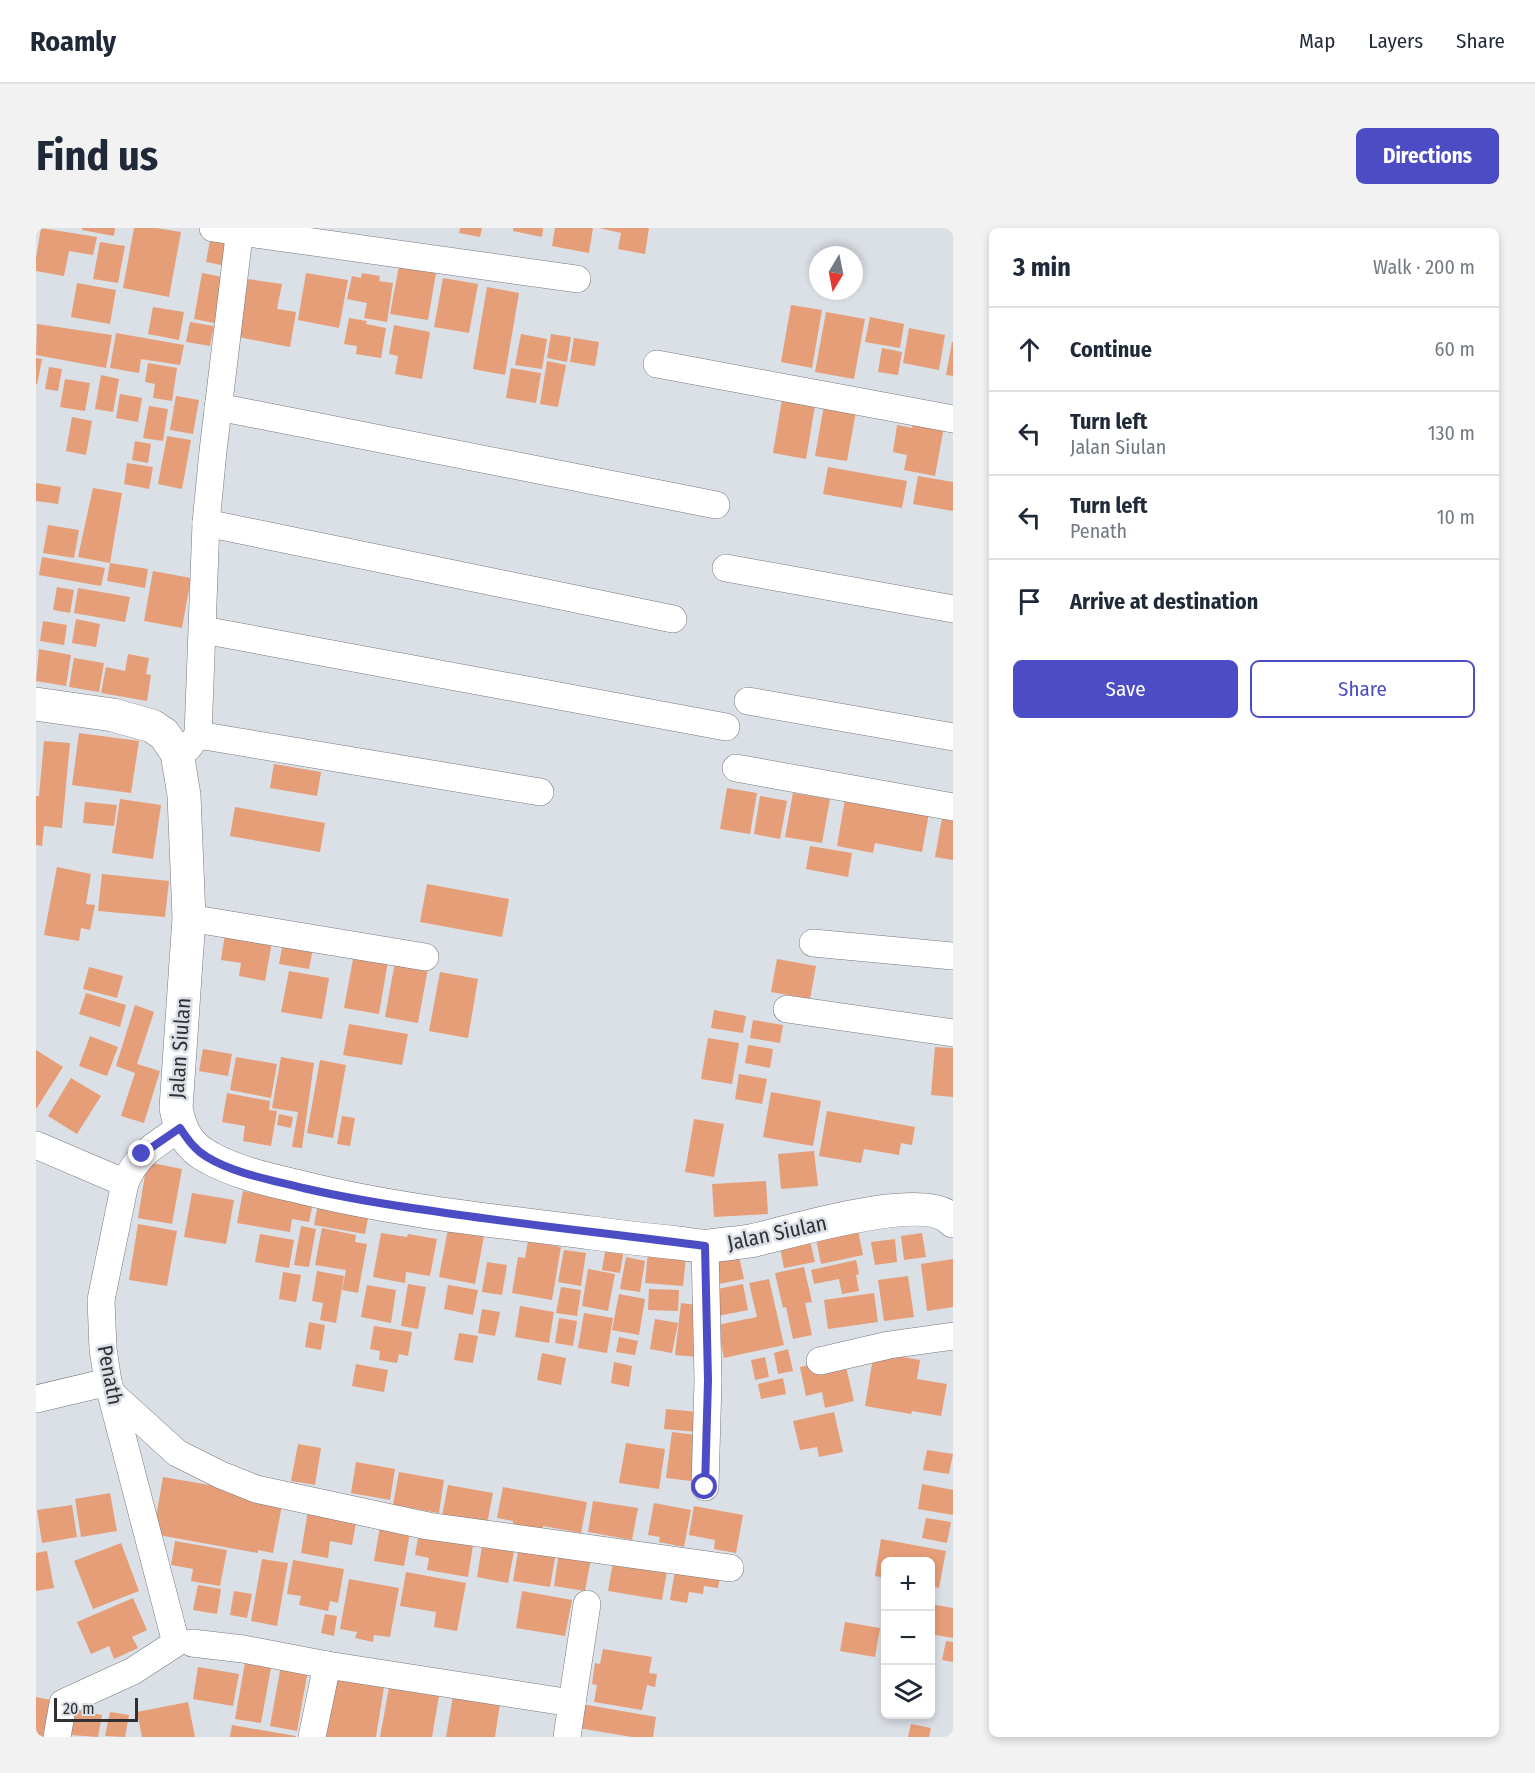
<!DOCTYPE html>
<meta charset="utf-8">
<style>
:root{--surface:#fff;--page:#f2f2f3;--text:#1f2937;--muted:#747a83;--line:#e0e1e3;--accent:#4c4dc4}
body{margin:0;font-family:"Fira Sans Condensed",sans-serif;background:var(--page);color:var(--text)}
.controls{position:absolute;right:18px;bottom:18px;display:grid;overflow:hidden;border-radius:9px;box-shadow:0 3px 9px #0003}
.controls button{width:54px;height:54px;display:grid;place-items:center;padding:0;border:0;border-bottom:2px solid var(--line);background:var(--surface);color:var(--text);font:30px sans-serif}
.compass{position:absolute;left:773px;top:18px;width:54px;height:54px;border-radius:50%;background:var(--surface);box-shadow:0 3px 9px #0003;rotate:190deg}
.scale{position:absolute;left:18px;bottom:15px;width:84px;box-sizing:border-box;padding-left:6px;border:3px solid #303134;border-top:0;font-size:16px;line-height:21px;white-space:nowrap;color:#303134;-webkit-text-stroke:4px #dbdfe6;paint-order:stroke}
.stop{position:absolute;width:18px;height:18px;margin:-14px;border:4px solid #4c4dc4;border-radius:50%;background:#fff}
.stop.end{background:#4c4dc4;border-color:#fff;box-shadow:0 2px 6px #0008}
.list{margin:0;padding:0;list-style:none}
h2{display:flex;justify-content:space-between;align-items:center;height:78px;margin:0;padding:0 24px;font-size:26px}
h2 small{font-size:20px;font-weight:400;color:var(--muted)}
.list li{display:grid;grid-template-columns:39px 1fr auto;gap:18px;align-items:center;box-sizing:border-box;height:84px;padding:0 24px;border-top:2px solid var(--line)}
.list b{display:block;font-size:22px;white-space:nowrap}
.list p{margin:0;font-size:20px;white-space:nowrap;color:var(--muted)}
.list em{font-size:20px;font-style:normal;color:var(--muted)}
.actions{display:flex;gap:12px;padding:18px 24px}
.actions a{flex:1;padding:14px 0;border:2px solid var(--accent);border-radius:9px;text-align:center;font-size:21px;color:var(--accent)}
.actions .main{background:var(--accent);color:#fff}
.icon{flex:none;width:33px;height:33px;fill:none;stroke:currentColor;stroke-width:2;stroke-linecap:round;stroke-linejoin:round}
.map{position:relative;flex:none;width:917px;height:1509px;overflow:hidden;border-radius:9px}
header{display:flex;align-items:center;gap:36px;box-sizing:border-box;height:84px;padding:0 30px;background:var(--surface);border-bottom:2px solid var(--line)}
header strong{font-size:28px}
nav{display:flex;gap:33px;margin-inline-start:auto;font-size:21px}
.intro{display:flex;align-items:center;justify-content:space-between;box-sizing:border-box;height:144px;padding:0 36px}
h1{margin:0;font-size:42px}
.button{padding:15px 27px;border-radius:9px;background:var(--accent);color:#fff;font-size:21px;font-weight:700}
main{display:flex;gap:36px;padding:0 36px}
aside{flex:1;background:var(--surface);border-radius:9px;box-shadow:0 3px 9px #0003}
.map>svg:first-child{display:block}
</style>
<header>
<strong>Roamly</strong>
<nav><a>Map</a><a>Layers</a><a>Share</a></nav>
</header>
<div class="intro"><h1>Find us</h1><a class="button">Directions</a></div>
<main>
<div class="map">
<svg width="917" height="1509" viewBox="0 0 917 1509">
<rect width="100%" height="100%" fill="#dbdfe6"/>
<!-- building -->
<g fill="#e69e78">
<path d="M5 0 61 9 57 27 33 23 28 48 0 43V30Z"/>
<path d="M46 0H79L78 8 46 2Z"/>
<path d="M98 0H120L145 4 133 69 87 60Z"/>
<path d="M424 0H446L444 9 423 5Z"/>
<path d="M477 0H507L506 9 477 3Z"/>
<path d="M519 0H557L553 25 516 18Z"/>
<path d="M563 0H613L609 26 582 21 585 5Z"/>
<path d="M175 7 200 12 195 39 170 34Z"/>
<path d="M64 14 89 18 82 55 57 51Z"/>
<path d="M363 38 400 45 392 92 354 86Z"/>
<path d="M166 45 192 50 184 96 158 91Z"/>
<path d="M270 45 312 52 303 100 262 92Z"/>
<path d="M326 45 344 48 343 53 357 55 351 94 328 90 331 75 311 71 316 48 325 50Z"/>
<path d="M407 50 442 56 433 105 398 99Z"/>
<path d="M212 51 246 56 241 81 260 84 254 119 202 109Z"/>
<path d="M41 55 80 62 74 96 35 89Z"/>
<path d="M451 59 483 65 469 147 437 141Z"/>
<path d="M755 77 786 82 776 140 745 134Z"/>
<path d="M117 79 148 84 143 112 112 106Z"/>
<path d="M790 84 829 91 818 151 779 144Z"/>
<path d="M834 89 868 96 864 120 829 114Z"/>
<path d="M313 90 331 93 330 96 350 100 345 130 320 126 321 118 308 116Z"/>
<path d="M154 94 178 98 174 118 150 114Z"/>
<path d="M1 96 76 107 70 140 0 127Z"/>
<path d="M358 97 394 104 386 151 359 146 362 128 353 126Z"/>
<path d="M873 100 909 107 903 142 867 135Z"/>
<path d="M80 105 148 117 144 137 105 131 103 145 74 140Z"/>
<path d="M485 106 511 111 506 141 479 137Z"/>
<path d="M515 106 535 109 531 134 511 130Z"/>
<path d="M538 110 563 114 559 138 534 134Z"/>
<path d="M916 114H917V148L910 147Z"/>
<path d="M846 120 866 124 862 147 842 144Z"/>
<path d="M0 130 6 131 1 157 0 156Z"/>
<path d="M511 133 530 137 522 179 504 176Z"/>
<path d="M112 135 141 140 136 173 117 170 119 156 109 154Z"/>
<path d="M13 139 26 141 22 163 9 161Z"/>
<path d="M475 140 505 145 500 175 470 170Z"/>
<path d="M65 147 83 151 77 184 59 181Z"/>
<path d="M29 151 54 155 49 183 24 179Z"/>
<path d="M748 160 781 166 770 231 737 225Z"/>
<path d="M84 166 106 170 102 194 80 190Z"/>
<path d="M790 166 822 172 811 233 779 228Z"/>
<path d="M140 168 163 172 157 206 134 202Z"/>
<path d="M113 178 132 181 127 213 107 210Z"/>
<path d="M879 182 910 188 899 248 868 242 871 227 857 224 861 197 876 200Z"/>
<path d="M36 189 56 193 50 227 30 223Z"/>
<path d="M131 208 155 212 146 261 122 256Z"/>
<path d="M99 213 115 216 112 235 96 232Z"/>
<path d="M91 235 117 239 113 261 88 256Z"/>
<path d="M792 239 871 253 866 280 787 266Z"/>
<path d="M882 248 917 254V283L877 276Z"/>
<path d="M0 255 25 259 22 276 0 273Z"/>
<path d="M57 260 86 265 74 335 42 329Z"/>
<path d="M12 297 43 302 38 330 7 325Z"/>
<path d="M6 329 69 340 65 358 3 347Z"/>
<path d="M74 335 112 341 109 360 71 353Z"/>
<path d="M117 343 155 350 146 400 108 393Z"/>
<path d="M21 359 38 362 34 385 17 382Z"/>
<path d="M42 360 94 369 89 394 38 385Z"/>
<path d="M40 391 64 396 60 419 36 415Z"/>
<path d="M7 393 31 397 28 417 4 413Z"/>
<path d="M3 421 35 427 30 458 0 453Z"/>
<path d="M92 426 113 430 110 446 115 447 111 473 65 465 70 439 89 443Z"/>
<path d="M38 430 68 435 63 464 33 459Z"/>
<path d="M43 505 103 513 95 565 36 557Z"/>
<path d="M8 513 34 515 26 600 8 598 6 618 0 617V568H3Z"/>
<path d="M238 536 285 544 281 568 234 560Z"/>
<path d="M691 560 721 565 714 606 684 601Z"/>
<path d="M757 565 794 571 786 615 749 609Z"/>
<path d="M724 568 751 573 744 611 718 606Z"/>
<path d="M84 571 125 577 117 631 76 625Z"/>
<path d="M809 571 893 585 886 624 839 615 837 625 801 618Z"/>
<path d="M49 574 81 577 78 598 47 595Z"/>
<path d="M199 579 289 595 284 624 194 608Z"/>
<path d="M906 590 917 592V632L899 629Z"/>
<path d="M774 618 816 625 812 649 770 641Z"/>
<path d="M21 639 55 646 50 676 59 677 54 702 45 700 43 713 8 707Z"/>
<path d="M66 646 133 653 129 689 62 683Z"/>
<path d="M391 656 473 671 466 709 384 694Z"/>
<path d="M190 699 237 708 229 753 203 748 205 735 185 732Z"/>
<path d="M248 709 278 715 273 741 243 736Z"/>
<path d="M318 726 352 733 343 786 308 780Z"/>
<path d="M741 731 780 738 774 771 735 764Z"/>
<path d="M359 734 392 740 382 795 349 789Z"/>
<path d="M53 739 87 748 81 770 47 761Z"/>
<path d="M253 743 293 750 286 791 245 784Z"/>
<path d="M404 744 442 751 432 810 393 803Z"/>
<path d="M50 765 90 777 84 799 43 786Z"/>
<path d="M99 777 118 784 101 836 124 843 108 895 85 888 99 845 80 838Z"/>
<path d="M678 782 710 788 707 805 675 800Z"/>
<path d="M717 792 747 797 744 815 714 810Z"/>
<path d="M313 796 372 806 366 837 307 827Z"/>
<path d="M54 808 82 819 71 848 43 838Z"/>
<path d="M672 810 703 815 696 856 665 851Z"/>
<path d="M712 817 737 821 734 840 709 835Z"/>
<path d="M899 819 917 820V869L895 867Z"/>
<path d="M167 821 196 826 192 848 163 843Z"/>
<path d="M0 822 27 839 0 881Z"/>
<path d="M200 829 241 836 235 870 194 862Z"/>
<path d="M245 829 278 835 266 920 256 919 262 884 236 880Z"/>
<path d="M284 832 310 837 297 910 271 905Z"/>
<path d="M703 846 731 851 726 876 699 871Z"/>
<path d="M35 850 65 868 41 906 12 888Z"/>
<path d="M735 864 785 873 777 918 727 909Z"/>
<path d="M191 865 234 873 233 882 241 883 235 918 207 913 209 898 186 894Z"/>
<path d="M791 883 879 899 876 917 865 915 863 927 828 921 825 935 783 928Z"/>
<path d="M243 886 257 889 255 900 241 897Z"/>
<path d="M306 888 319 890 314 918 301 916Z"/>
<path d="M658 891 688 896 678 949 649 944Z"/>
<path d="M778 923 782 958 745 961 742 926Z"/>
<path d="M111 934 146 941 136 996 102 990Z"/>
<path d="M730 953 732 986 678 989 676 956Z"/>
<path d="M207 963 277 975 273 994 256 991 254 1004 201 995Z"/>
<path d="M156 965 198 972 190 1016 148 1009Z"/>
<path d="M282 976 333 985 329 1006 278 997Z"/>
<path d="M102 996 141 1003 131 1058 93 1052Z"/>
<path d="M265 998 280 1001 273 1039 258 1037Z"/>
<path d="M286 1000 320 1007 319 1014 331 1016 322 1065 306 1062 310 1042 279 1037Z"/>
<path d="M412 1001 448 1008 439 1056 403 1049Z"/>
<path d="M822 1002 827 1027 785 1036 780 1011Z"/>
<path d="M345 1005 371 1009 372 1006 401 1011 394 1048 370 1044 369 1055 337 1049Z"/>
<path d="M886 1005 890 1029 868 1032 865 1008Z"/>
<path d="M224 1006 258 1012 253 1040 219 1034Z"/>
<path d="M859 1011 861 1034 839 1037 835 1014Z"/>
<path d="M492 1013 525 1019 516 1072 476 1065 482 1029 489 1030Z"/>
<path d="M774 1013 779 1034 748 1040 744 1020Z"/>
<path d="M570 1018 588 1021 584 1045 566 1042Z"/>
<path d="M528 1022 550 1025 545 1058 522 1054Z"/>
<path d="M612 1025 650 1029 647 1058 609 1055Z"/>
<path d="M703 1028 708 1051 678 1057 673 1034Z"/>
<path d="M590 1029 609 1033 604 1064 584 1061Z"/>
<path d="M917 1031V1079L891 1083 885 1036Z"/>
<path d="M820 1032 823 1046 820 1047 823 1063 806 1066 803 1051 778 1056 775 1042Z"/>
<path d="M451 1034 471 1037 466 1067 446 1064Z"/>
<path d="M768 1039 776 1074 769 1075 776 1107 757 1111 750 1079 747 1080 739 1045Z"/>
<path d="M552 1041 579 1046 572 1083 546 1078Z"/>
<path d="M281 1043 308 1048 300 1095 284 1092 287 1075 276 1073Z"/>
<path d="M247 1044 265 1047 260 1074 243 1071Z"/>
<path d="M872 1048 878 1089 848 1093 842 1052Z"/>
<path d="M733 1051 748 1117 688 1130 681 1097 721 1089 713 1055Z"/>
<path d="M372 1056 390 1059 382 1101 365 1098Z"/>
<path d="M707 1056 712 1082 682 1088 676 1062Z"/>
<path d="M331 1057 360 1062 355 1095 325 1089Z"/>
<path d="M412 1057 442 1062 437 1087 408 1081Z"/>
<path d="M525 1059 545 1062 541 1088 520 1085Z"/>
<path d="M613 1061 643 1062 642 1083 612 1082Z"/>
<path d="M838 1065 842 1094 792 1101 788 1072Z"/>
<path d="M583 1066 609 1071 603 1107 576 1102Z"/>
<path d="M645 1075 669 1078 663 1129 639 1127Z"/>
<path d="M484 1078 518 1084 513 1115 479 1109Z"/>
<path d="M446 1081 464 1084 459 1108 442 1105Z"/>
<path d="M548 1085 577 1090 571 1125 542 1120Z"/>
<path d="M523 1090 541 1093 537 1118 519 1115Z"/>
<path d="M619 1091 642 1095 636 1125 614 1121Z"/>
<path d="M273 1094 289 1097 285 1122 269 1119Z"/>
<path d="M338 1098 376 1104 372 1128 363 1126 361 1135 343 1132 344 1123 334 1121Z"/>
<path d="M423 1105 442 1108 437 1135 418 1132Z"/>
<path d="M583 1109 602 1113 599 1127 580 1124Z"/>
<path d="M752 1121 757 1143 742 1146 738 1125Z"/>
<path d="M838 1124 884 1132 881 1151 911 1156 905 1188 876 1183 875 1186 829 1178Z"/>
<path d="M506 1125 530 1130 525 1157 501 1152Z"/>
<path d="M729 1129 733 1149 719 1152 715 1132Z"/>
<path d="M808 1130 818 1173 789 1180 786 1164 770 1168 764 1139Z"/>
<path d="M578 1134 596 1138 593 1159 575 1155Z"/>
<path d="M320 1136 352 1142 348 1164 316 1158Z"/>
<path d="M747 1150 750 1166 725 1171 722 1156Z"/>
<path d="M630 1181 663 1184 661 1204 628 1201Z"/>
<path d="M798 1184 807 1224 783 1229 781 1219 764 1222 757 1193Z"/>
<path d="M636 1204 668 1208 663 1254 630 1250Z"/>
<path d="M590 1215 629 1221 623 1261 583 1255Z"/>
<path d="M262 1216 285 1220 279 1257 255 1253Z"/>
<path d="M891 1222 917 1226 913 1246 887 1242Z"/>
<path d="M320 1234 359 1241 354 1272 315 1265Z"/>
<path d="M363 1244 408 1252 403 1285 357 1277Z"/>
<path d="M127 1249 232 1267 246 1277 237 1325 222 1322V1325L117 1306Z"/>
<path d="M886 1256 917 1262V1287L882 1281Z"/>
<path d="M412 1257 457 1265 451 1296 406 1288Z"/>
<path d="M467 1259 551 1274 545 1305 507 1298 506 1303 477 1298V1293L461 1290Z"/>
<path d="M74 1265 81 1303 45 1309 39 1271Z"/>
<path d="M557 1273 602 1280 596 1312 552 1304Z"/>
<path d="M618 1275 655 1282 648 1319 623 1314 624 1309 612 1307Z"/>
<path d="M273 1276 322 1284 316 1317 294 1313 292 1330 265 1325Z"/>
<path d="M36 1277 41 1309 6 1315 1 1282Z"/>
<path d="M658 1278 707 1287 700 1325 678 1321 679 1312 653 1307Z"/>
<path d="M890 1290 915 1294 911 1315 886 1310Z"/>
<path d="M345 1293 375 1299 368 1338 338 1333Z"/>
<path d="M398 1304 438 1311 432 1349 391 1342 393 1330 379 1327 382 1310 396 1312Z"/>
<path d="M845 1311 910 1323 903 1360 894 1358V1334H850V1350L839 1348Z"/>
<path d="M447 1312 479 1318 472 1355 441 1349Z"/>
<path d="M139 1313 191 1322 184 1358 155 1353 157 1341 135 1337Z"/>
<path d="M85 1315 103 1363 57 1381 38 1333Z"/>
<path d="M483 1318 520 1324 514 1359 477 1353Z"/>
<path d="M11 1323 18 1360 0 1363V1325Z"/>
<path d="M523 1324 555 1330 549 1363 518 1358Z"/>
<path d="M578 1328 632 1337 626 1372 572 1363Z"/>
<path d="M226 1331 252 1335 241 1398 215 1393Z"/>
<path d="M257 1332 308 1341 302 1375 294 1373 292 1383 263 1377 265 1368 251 1366Z"/>
<path d="M640 1336 685 1344 682 1360 668 1358 667 1366 653 1364 651 1375 634 1372Z"/>
<path d="M370 1344 430 1355 421 1403 398 1399 400 1384 364 1378Z"/>
<path d="M313 1351 363 1360 354 1409 338 1407 337 1414 319 1410 321 1404 304 1401Z"/>
<path d="M162 1357 185 1361 181 1386 157 1382Z"/>
<path d="M198 1363 216 1366 211 1390 194 1387Z"/>
<path d="M486 1363 536 1372 529 1408 480 1400Z"/>
<path d="M97 1370 111 1402 96 1409 102 1420 78 1431 73 1418 55 1426 41 1394Z"/>
<path d="M894 1376 917 1380V1410L894 1406Z"/>
<path d="M289 1386 301 1388 298 1408 285 1405Z"/>
<path d="M809 1394 844 1400 839 1429 804 1423Z"/>
<path d="M910 1413 917 1414V1434L906 1432Z"/>
<path d="M567 1421 616 1429 613 1445 621 1446 619 1459 611 1457 606 1482 558 1474 561 1457 556 1456 559 1435 564 1436Z"/>
<path d="M210 1429 236 1434 225 1495 199 1491Z"/>
<path d="M246 1432 273 1437 261 1503 234 1498Z"/>
<path d="M162 1439 203 1446 197 1478 157 1471Z"/>
<path d="M298 1450 348 1459 340 1509H288Z"/>
<path d="M354 1454 404 1462 396 1509H344Z"/>
<path d="M417 1468 464 1476 459 1509H410Z"/>
<path d="M0 1469 19 1473 12 1509H0Z"/>
<path d="M152 1474 159 1509H106L101 1484Z"/>
<path d="M546 1476 620 1489 617 1509H596L542 1500Z"/>
<path d="M39 1482 66 1487 62 1509 35 1507Z"/>
<path d="M74 1484 93 1487 89 1509 69 1508Z"/>
<path d="M875 1496 895 1500 893 1509H872Z"/>
<path d="M196 1497 260 1508V1509H194Z"/>
</g>
<g fill="none" stroke-linecap="round" stroke-linejoin="round">
<!-- street casing -->
<g stroke="#75797f" stroke-width="28">
<g id="street">
<path d="M177 0 541 51"/>
<path d="M621 136 917 191"/>
<path d="M182 179 680 277"/>
<path d="M170 295 637 391"/>
<path d="M690 340 917 381"/>
<path d="M167 402 690 499"/>
<path d="M712 473 917 509"/>
<path d="M162 507 504 564"/>
<path d="M141 525 152 520 162 507 170 295 177 223 204 0"/>
<path d="M700 540 917 579"/>
<path d="M153 690 389 729"/>
<path d="M777 715 917 728"/>
<path d="M751 781 917 805"/>
<path d="M0 917 89 955"/>
<path d="M784 1133 853 1117 917 1108"/>
<path d="M75 1165 141 1225 185 1247 220 1261 392 1298 694 1340"/>
<path d="M0 1171 72 1154"/>
<path d="M669 1259 672 1152 669 1018"/>
<path d="M156 1415 207 1421 291 1437 536 1475 531 1509"/>
<path d="M536 1475 551 1376"/>
<path d="M21 1509 27 1475 97 1443 140 1415 72 1154 67 1121 65 1072 89 955C101 926 119 917 144 900"/>
<path d="M276 1509 291 1437"/>
</g>
</g>
<!-- secondary casing -->
<g stroke="#75797f" stroke-width="34">
<path id="secondary" d="M0 476 77 487 116 498 128 506 141 525 148 567 153 690 140 880C144 902 152 919 174 930 201 945 234 952 264 959 360 983 459 993 556 1005 585 1009 613 1012 642 1015 652 1016 663 1019 674 1018 687 1016 701 1015 714 1013 753 1005 889 961 917 993"/>
</g>
<!-- street -->
<use href="#street" stroke="#fff" stroke-width="27"/>
<!-- secondary -->
<use href="#secondary" stroke="#fff" stroke-width="33"/>
</g>
<g fill="none" stroke-linecap="round" stroke-linejoin="round">
<!-- route -->
<path stroke="#4c4dc4" stroke-width="8" d="M106 926 144 900C152 912 159 922 171 929 199 946 236 952 267 960 310 970 353 977 397 983 488 997 579 1006 669 1018L672 1152 669 1259"/>
</g>
<g text-anchor="middle" stroke-width="5" stroke-linejoin="round" paint-order="stroke">
<!-- street labels -->
<g font-size="21" fill="#303134" stroke="#dbdfe6">
<text transform="translate(144 820) rotate(-86)" y="7">Jalan Siulan</text>
<text transform="translate(741 1005) rotate(-12)" y="7">Jalan Siulan</text>
<text transform="translate(74 1147) rotate(79)" y="7">Penath</text>
</g>
</g>
</svg>
<div class="controls">
<button>+</button>
<button>−</button>
<button><svg class="icon" aria-label="layers" viewBox="0 0 24 24"><path d="M12 4l9 5-9 5-9-5zM3 14l9 5 9-5"/></svg></button>
</div>
<svg class="compass" viewBox="-18 -18 36 36"><path d="M0-13l5 13h-10z" fill="#e53935"/><path d="M0 13l5-13h-10z" fill="#747a83"/></svg>
<div class="scale">20 m</div>
<div class="stop" style="left:669px;top:1259px"></div>
<div class="stop end" style="left:106px;top:926px"></div>
</div>
<aside>
<h2>3 min<small>Walk · 200 m</small></h2>
<ul class="list">
<li><svg class="icon" aria-label="ahead" viewBox="0 0 24 24"><path d="M12 20V5M6 11l6-6 6 6"/></svg><div><b>Continue</b></div><em>60 m</em></li>
<li><svg class="icon" aria-label="left" viewBox="0 0 24 24"><path d="M17 20v-9H6M10 6l-5 5 5 5"/></svg><div><b>Turn left</b><p>Jalan Siulan</p></div><em>130 m</em></li>
<li><svg class="icon" aria-label="left" viewBox="0 0 24 24"><path d="M17 20v-9H6M10 6l-5 5 5 5"/></svg><div><b>Turn left</b><p>Penath</p></div><em>10 m</em></li>
<li><svg class="icon" aria-label="arrive" viewBox="0 0 24 24"><path d="M6 21V4h12l-3 4 3 4H6"/></svg><div><b>Arrive at destination</b></div></li>
</ul>
<div class="actions"><a class="main">Save</a><a>Share</a></div>
</aside>
</main>
